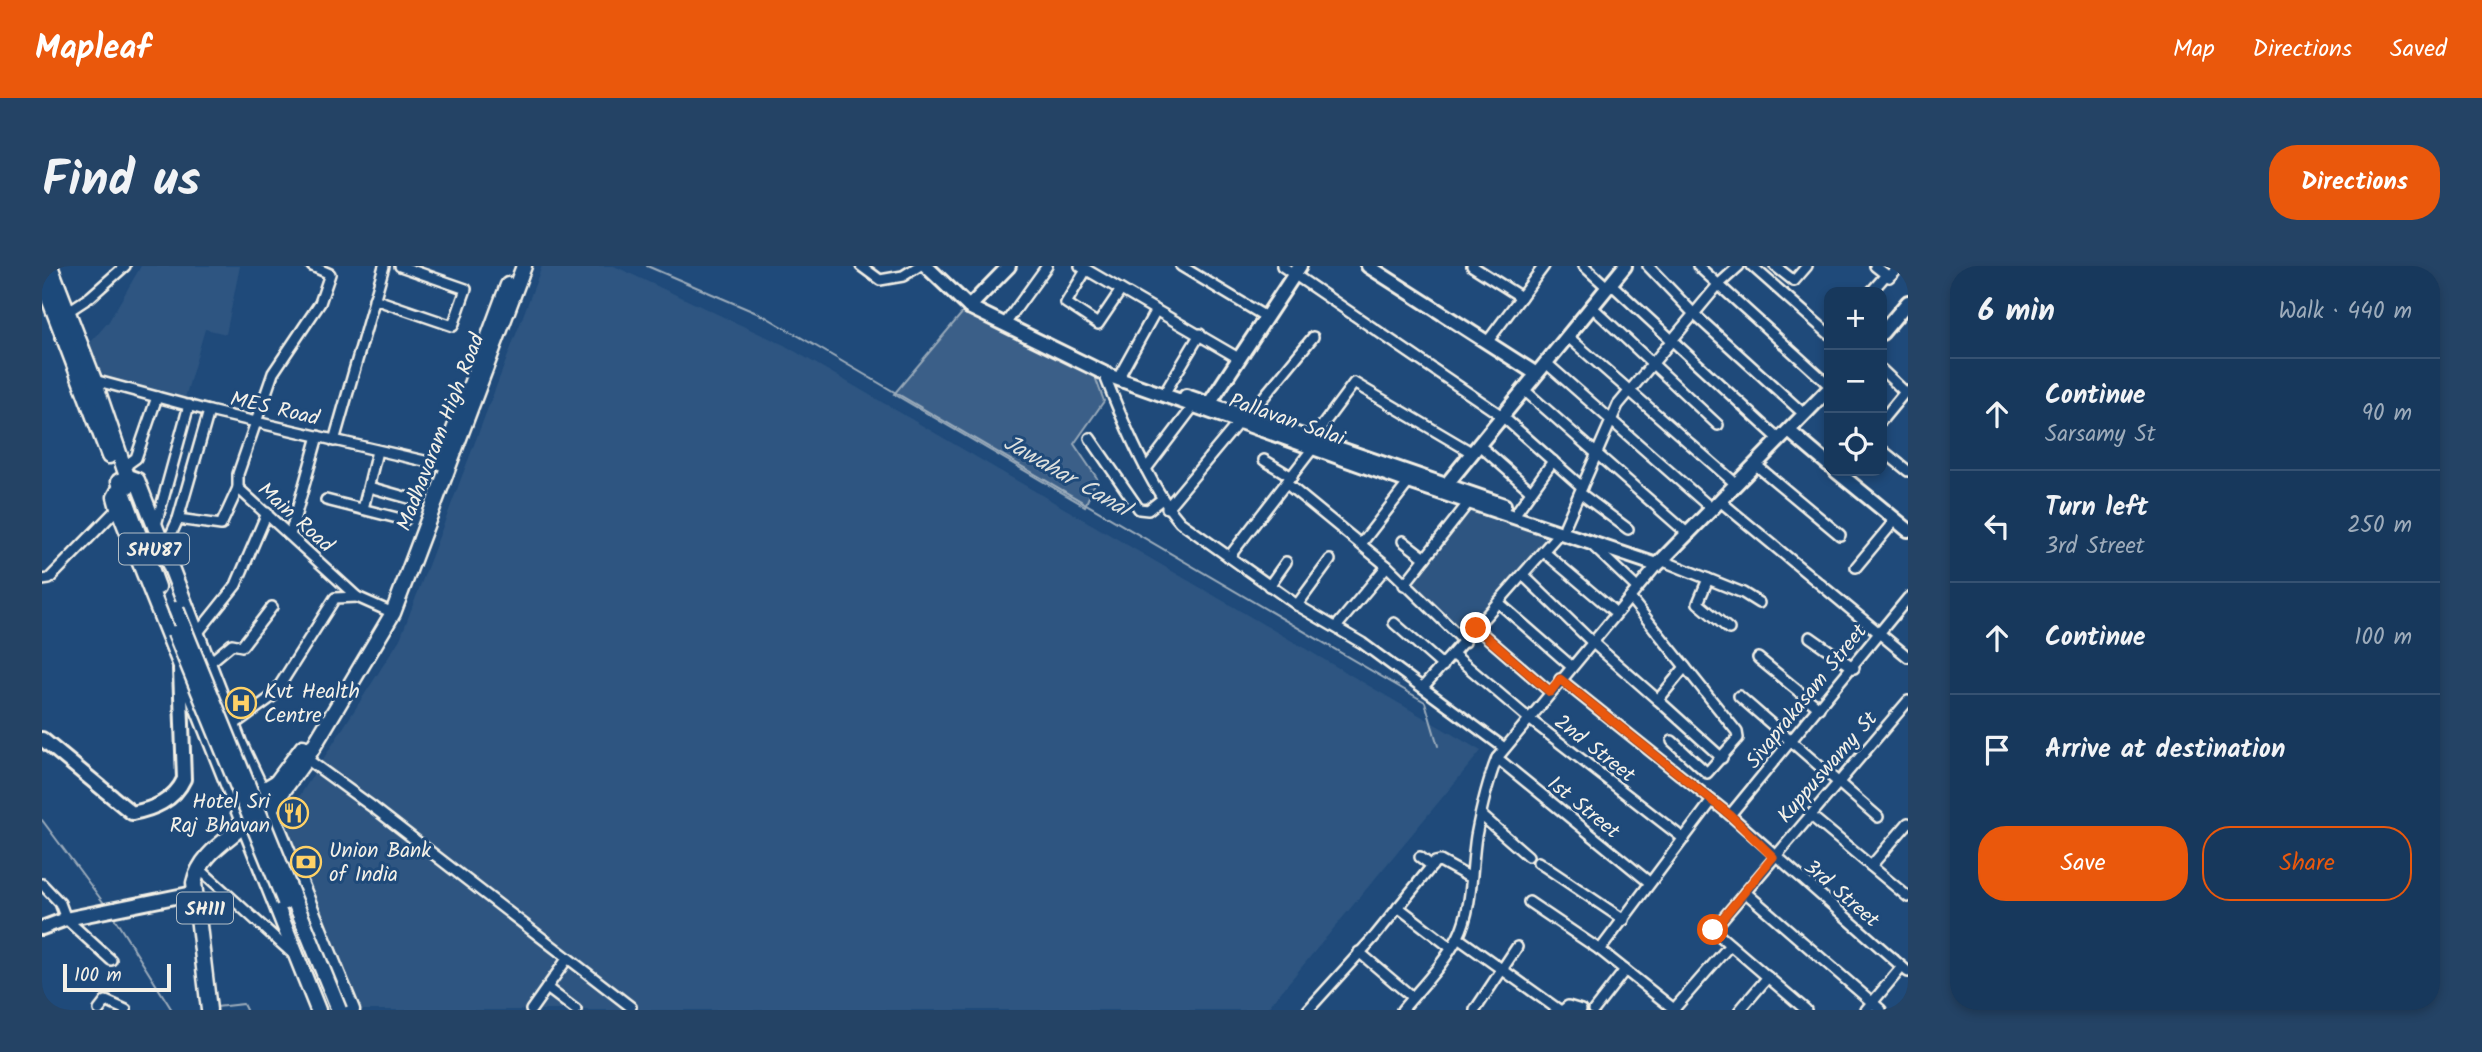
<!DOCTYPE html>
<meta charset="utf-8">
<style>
:root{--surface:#17385c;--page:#244365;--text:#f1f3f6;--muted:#9eacbb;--line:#365272;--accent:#ea580c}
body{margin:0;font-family:Kalam,sans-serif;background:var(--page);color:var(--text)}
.controls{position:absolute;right:21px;top:21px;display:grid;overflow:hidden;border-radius:14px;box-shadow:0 4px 10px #0003}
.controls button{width:63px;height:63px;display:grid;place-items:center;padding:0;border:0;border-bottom:2px solid var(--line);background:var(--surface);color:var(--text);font:35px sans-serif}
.scale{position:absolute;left:21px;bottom:18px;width:108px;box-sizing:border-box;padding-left:7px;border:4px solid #f4f1e8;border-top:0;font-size:19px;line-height:24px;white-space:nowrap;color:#f4f1e8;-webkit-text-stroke:5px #1f4a7a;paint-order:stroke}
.stop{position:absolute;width:21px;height:21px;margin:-16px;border:5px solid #ea580c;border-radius:50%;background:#fff}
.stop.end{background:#ea580c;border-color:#fff;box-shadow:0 2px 7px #0008}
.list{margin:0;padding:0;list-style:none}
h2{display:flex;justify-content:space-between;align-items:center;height:91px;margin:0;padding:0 28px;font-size:30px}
h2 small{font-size:23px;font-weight:400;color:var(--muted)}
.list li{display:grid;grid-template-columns:46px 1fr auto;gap:21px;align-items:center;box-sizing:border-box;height:112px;padding:0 28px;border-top:2px solid var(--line)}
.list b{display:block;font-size:26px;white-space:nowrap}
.list p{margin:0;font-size:23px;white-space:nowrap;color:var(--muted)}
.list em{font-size:23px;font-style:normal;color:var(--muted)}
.actions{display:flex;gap:14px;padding:21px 28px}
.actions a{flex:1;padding:16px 0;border:2px solid var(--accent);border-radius:28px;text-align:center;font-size:24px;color:var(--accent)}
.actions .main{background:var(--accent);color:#fff}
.icon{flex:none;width:38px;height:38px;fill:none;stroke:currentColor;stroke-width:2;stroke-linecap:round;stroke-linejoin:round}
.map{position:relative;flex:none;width:1866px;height:744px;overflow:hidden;border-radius:28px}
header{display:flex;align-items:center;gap:42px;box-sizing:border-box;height:98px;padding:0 35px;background:var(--accent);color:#fff}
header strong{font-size:33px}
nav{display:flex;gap:38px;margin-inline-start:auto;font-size:24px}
.intro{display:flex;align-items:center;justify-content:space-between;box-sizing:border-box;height:168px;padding:0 42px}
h1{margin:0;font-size:49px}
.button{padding:18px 32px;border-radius:28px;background:var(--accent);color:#fff;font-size:24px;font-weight:700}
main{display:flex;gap:42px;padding:0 42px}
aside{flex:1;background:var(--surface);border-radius:28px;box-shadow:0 4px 10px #0003}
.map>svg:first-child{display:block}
</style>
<header>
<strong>Mapleaf</strong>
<nav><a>Map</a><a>Directions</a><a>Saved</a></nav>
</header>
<div class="intro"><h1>Find us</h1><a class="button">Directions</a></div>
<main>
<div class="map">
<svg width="1866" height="744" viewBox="0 0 1866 744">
<rect width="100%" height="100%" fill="#1f4a7a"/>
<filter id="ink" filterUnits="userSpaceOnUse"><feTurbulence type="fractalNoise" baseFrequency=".0143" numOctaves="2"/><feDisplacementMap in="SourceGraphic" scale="14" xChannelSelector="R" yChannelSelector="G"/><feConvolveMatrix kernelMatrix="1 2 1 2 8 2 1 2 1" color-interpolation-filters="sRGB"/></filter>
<g filter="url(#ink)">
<!-- built -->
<g fill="#2d5581">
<path d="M99 0H198L184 68 163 63 143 132 56 112 43 83 67 55Z"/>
<path d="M500 0H572L742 79 1439 485 1224 744H308L239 559 358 373Z"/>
<path d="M1427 239 1515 266 1422 373 1361 320Z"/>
</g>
<!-- green -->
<path fill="#3a5f88" stroke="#97a8b8" stroke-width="2" d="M921 46 1052 108 1062 135 1032 178 1055 212 1043 240 852 128Z"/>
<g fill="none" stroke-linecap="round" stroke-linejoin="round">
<!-- stream -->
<g stroke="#9cacbb" stroke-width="2">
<path d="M605 0 724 51 1383 436 1396 480"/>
<path d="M0 554 64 640"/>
<path d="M71 650 130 744"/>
<path d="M174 741 201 738 204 744"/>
</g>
<!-- street casing -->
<g stroke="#f4f1e8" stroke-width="14">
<g id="street">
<path d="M270 0 288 8 278 37 231 107 196 208V222L315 331 351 347"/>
<path d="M819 0 838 14 861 10 877 0"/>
<path d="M1038 0 1198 93"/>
<path d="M1139 0 1224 51"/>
<path d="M1240 0 1460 150 1540 221"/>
<path d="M1430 0 1479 31"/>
<path d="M1542 0 1565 21"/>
<path d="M1606 0 1652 48 1763 149"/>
<path d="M1656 0 1787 119"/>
<path d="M1710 0 1787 68"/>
<path d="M1733 0 1752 15 1765 0"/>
<path d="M1833 0 1847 11 1858 0"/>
<path d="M1044 4 1024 37 1056 58 1079 24"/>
<path d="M1568 17 1738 174"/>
<path d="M1829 26 1844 9"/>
<path d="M332 33 411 60 424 23 358 0"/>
<path d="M1549 40 1676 159"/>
<path d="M25 46 48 31 83 0"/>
<path d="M963 58 1005 0"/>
<path d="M1525 70 1694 218"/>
<path d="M1446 75 1502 0"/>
<path d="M1503 96 1670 243"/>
<path d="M1840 104 1863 126 1840 154"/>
<path d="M1061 105C1078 149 1108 222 1138 256L1255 339 1320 377 1461 481"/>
<path d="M1079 107 1114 44"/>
<path d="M52 114 167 145 404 200"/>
<path d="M1125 123 1158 68"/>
<path d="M1481 123 1646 268"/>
<path d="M1206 150 1271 71"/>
<path d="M1048 172 1097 243 1106 244 1120 233"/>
<path d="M1271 172 1312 117 1429 186"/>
<path d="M292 175 342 0"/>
<path d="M1436 178 1489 225"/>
<path d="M1840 184 1866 205"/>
<path d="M1222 194 1250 211"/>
<path d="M1714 199 1798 269"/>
<path d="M80 202 94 192 115 131"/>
<path d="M1104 203 1151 141"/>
<path d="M1245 218 1345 300 1423 376"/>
<path d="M327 221 370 233"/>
<path d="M1538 227 1586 263"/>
<path d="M284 234 363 254"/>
<path d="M1678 235 1866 391"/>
<path d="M1125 242 1196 157"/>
<path d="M321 243 335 185"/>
<path d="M1476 244 1511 195"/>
<path d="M136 253 179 259 196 222"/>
<path d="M114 259 147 139"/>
<path d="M1523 260 1576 139 1676 19 1697 0"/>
<path d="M248 269 276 170"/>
<path d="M1361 275 1383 292"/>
<path d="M1319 278 1367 216"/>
<path d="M1551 280 1595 322"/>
<path d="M122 284 136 253 167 145"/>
<path d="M1502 286 1574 347"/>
<path d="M1187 291 1271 182"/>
<path d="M1619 294 1701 327 1717 337"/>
<path d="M1814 301 1854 253"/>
<path d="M1482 310 1550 376 1616 434 1643 401"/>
<path d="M1666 313 1656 337 1687 363"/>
<path d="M0 314 7 313 76 242"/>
<path d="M1362 319 1427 236"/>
<path d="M1227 320 1244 296"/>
<path d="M1588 332 1695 466 1696 472 1665 507 1630 475"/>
<path d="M1457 337 1529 400"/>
<path d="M1255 339 1288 294"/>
<path d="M1352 357 1401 400"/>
<path d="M1294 361 1345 300"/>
<path d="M1434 362 1508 426"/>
<path d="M154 369 194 319 225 247"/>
<path d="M1768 371 1812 402"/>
<path d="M1412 389 1486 452 1642 573"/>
<path d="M1716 392 1777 442"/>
<path d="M166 398 190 378 200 380 230 341"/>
<path d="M1518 413 1688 549 1866 706"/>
<path d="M1381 421 1519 265"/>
<path d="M1697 430 1836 551"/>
<path d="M1616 434 1680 492"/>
<path d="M190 460 231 430 293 332 315 331"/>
<path d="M262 491 332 542 589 741"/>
<path d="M1455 492 1607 616"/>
<path d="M1439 549 1486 590"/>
<path d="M1688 549 1866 332"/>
<path d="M1768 549 1866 631"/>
<path d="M1378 591 1390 600"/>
<path d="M1496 596 1582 654"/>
<path d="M1829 600 1866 557"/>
<path d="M162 607 251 688"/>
<path d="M0 618 18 637 24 653 69 694"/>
<path d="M1703 626 1839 744"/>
<path d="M1487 636 1558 684"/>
<path d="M1356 641 1408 681"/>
<path d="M1416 672 1517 744"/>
<path d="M1317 686 1370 731"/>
<path d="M505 722 534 744"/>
<path d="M1632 743 1688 679"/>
<path d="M57 744 64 735 84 744"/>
<path d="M489 744 525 693"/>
<path d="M1266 744 1333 670 1393 596 1398 595 1429 612"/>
<path d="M1360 744C1379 721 1402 698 1416 671 1431 642 1429 602 1434 570 1439 544 1445 517 1455 492L1615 299"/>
<path d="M1433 744 1475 681"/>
<path d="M1521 744 1526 740 1539 744"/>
<path d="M1552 744 1583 704"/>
<path d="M1633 744 1558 684 1669 536"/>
<path d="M1698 744 1726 711"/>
<path d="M1764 744 1671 664 1866 435"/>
<path d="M1824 744 1860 701"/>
</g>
</g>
<!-- secondary casing -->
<g stroke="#f4f1e8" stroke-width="18">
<g id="secondary">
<path d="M884 0 927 41 1068 110 1367 216 1615 299 1787 123"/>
<path d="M1326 0 1493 107"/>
<path d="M927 41 967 0"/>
<path d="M1840 67 1866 36"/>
<path d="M1144 130 1462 239"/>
<path d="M1167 138 1258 0"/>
<path d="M1747 165 1787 199"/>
<path d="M1794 205 1866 264"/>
<path d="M1404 219 1583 0"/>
<path d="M0 473 90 547C111 543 132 535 142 513L138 403"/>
<path d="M0 662 24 653 152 627"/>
</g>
</g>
<!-- primary casing -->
<g stroke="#f4f1e8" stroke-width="19">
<g id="primary">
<path d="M8 0 52 114 88 219"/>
<path d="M0 14 67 190"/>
<path d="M400 196 466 19"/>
<path d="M84 210 95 214 197 477 228 543 310 744"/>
<path d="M77 215 116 321"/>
<path d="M79 220 73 231 76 242 276 744"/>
<path d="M220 525 235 516 261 481"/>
<path d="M228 543 264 493 351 347 482 0"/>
<path d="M167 744 152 617C158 590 181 577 201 560"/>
</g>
</g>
<!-- street -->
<use href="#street" stroke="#1f4a7a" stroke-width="9"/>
<!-- secondary -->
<use href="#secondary" stroke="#1f4a7a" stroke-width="12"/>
<!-- primary -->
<use href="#primary" stroke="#1f4a7a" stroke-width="14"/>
<!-- primary-bridge casing -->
<g stroke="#f4f1e8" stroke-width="19" stroke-linecap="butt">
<g id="primary-bridge">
<path d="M134 343 297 744"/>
<path d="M133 367 243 636"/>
</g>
</g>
<!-- primary-bridge -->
<use href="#primary-bridge" stroke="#1f4a7a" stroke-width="14"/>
</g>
</g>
<g fill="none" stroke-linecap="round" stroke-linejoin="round" filter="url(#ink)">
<!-- route -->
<path stroke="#ea580c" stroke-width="9" d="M1434 362 1508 426 1518 413 1688 549 1731 591 1671 664"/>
</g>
<!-- icons -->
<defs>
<g id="hospital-ring" transform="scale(1.575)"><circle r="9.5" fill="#1f4a7a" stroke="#ffd166" stroke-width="1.5"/><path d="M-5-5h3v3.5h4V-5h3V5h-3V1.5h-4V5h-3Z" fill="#ffd166"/></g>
<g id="restaurant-ring" transform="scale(1.575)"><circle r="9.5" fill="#1f4a7a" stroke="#ffd166" stroke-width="1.5"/><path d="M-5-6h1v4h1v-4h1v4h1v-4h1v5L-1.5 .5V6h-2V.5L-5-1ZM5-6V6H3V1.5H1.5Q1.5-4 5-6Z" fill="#ffd166"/></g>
<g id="bank-ring" transform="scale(1.575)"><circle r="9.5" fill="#1f4a7a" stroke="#ffd166" stroke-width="1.5"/><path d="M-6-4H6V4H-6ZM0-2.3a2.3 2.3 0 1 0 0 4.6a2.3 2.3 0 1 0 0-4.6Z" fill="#ffd166"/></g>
</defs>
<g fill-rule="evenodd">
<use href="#hospital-ring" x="199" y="437"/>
<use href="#restaurant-ring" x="251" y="547"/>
<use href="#bank-ring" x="264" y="596"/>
</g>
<g text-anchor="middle" stroke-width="6" stroke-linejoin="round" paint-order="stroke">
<!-- shield labels -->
<g fill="#1f4a7a" stroke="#b4bfc7" stroke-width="2">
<rect x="77" y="267.5" width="70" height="31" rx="5"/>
<rect x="135" y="626.5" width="56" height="31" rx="5"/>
</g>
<g font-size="19" font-weight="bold" fill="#f4f1e8">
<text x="112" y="290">SHU87</text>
<text x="163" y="649">SH111</text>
</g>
<!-- street labels -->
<g font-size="21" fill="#f4f1e8" stroke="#1f4a7a">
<text transform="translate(233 142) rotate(13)" y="7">MES Road</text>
<text transform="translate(1245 153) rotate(19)" y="7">Pallavan Salai</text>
<text transform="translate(398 166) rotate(-69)" y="7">Madhavaram High Road</text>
<text transform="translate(254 251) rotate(42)" y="7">Main Road</text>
<text transform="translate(1764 430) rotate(-51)" y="7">Sivaprakasam Street</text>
<text transform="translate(1553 482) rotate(38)" y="7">2nd Street</text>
<text transform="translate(1785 501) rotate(-49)" y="7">Kuppuswamy St</text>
<text transform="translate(1542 541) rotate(39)" y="7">1st Street</text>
<text transform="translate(1800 627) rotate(41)" y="7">3rd Street</text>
</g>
<!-- poi labels -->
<g font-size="21" fill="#f4f1e8" stroke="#1f4a7a" text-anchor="start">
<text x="222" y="432">Kvt Health<tspan x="222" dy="24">Centre</tspan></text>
<text x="228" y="542" text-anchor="end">Hotel Sri<tspan x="228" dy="24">Raj Bhavan</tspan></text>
<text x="287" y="591">Union Bank<tspan x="287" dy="24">of India</tspan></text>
</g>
<!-- water labels -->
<g font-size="23" font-style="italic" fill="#dee0dd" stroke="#1f4a7a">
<text transform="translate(1025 209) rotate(30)" y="8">Jawahar Canal</text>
</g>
</g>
</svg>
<div class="controls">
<button>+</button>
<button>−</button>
<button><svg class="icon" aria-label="locate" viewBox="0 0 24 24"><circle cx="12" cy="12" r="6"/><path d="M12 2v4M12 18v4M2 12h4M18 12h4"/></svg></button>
</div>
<div class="scale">100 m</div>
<div class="stop" style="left:1671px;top:664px"></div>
<div class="stop end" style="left:1434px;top:362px"></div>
</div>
<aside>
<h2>6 min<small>Walk · 440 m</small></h2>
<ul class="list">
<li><svg class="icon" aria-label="ahead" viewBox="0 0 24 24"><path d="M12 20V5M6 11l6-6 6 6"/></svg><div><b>Continue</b><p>Sarsamy St</p></div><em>90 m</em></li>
<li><svg class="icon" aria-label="left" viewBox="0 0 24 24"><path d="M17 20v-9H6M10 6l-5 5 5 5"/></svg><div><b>Turn left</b><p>3rd Street</p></div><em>250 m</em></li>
<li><svg class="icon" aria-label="ahead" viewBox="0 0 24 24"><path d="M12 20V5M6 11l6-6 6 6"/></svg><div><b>Continue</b></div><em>100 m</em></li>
<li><svg class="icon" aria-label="arrive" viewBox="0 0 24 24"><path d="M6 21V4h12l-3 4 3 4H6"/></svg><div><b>Arrive at destination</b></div></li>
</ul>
<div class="actions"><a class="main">Save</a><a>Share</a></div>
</aside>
</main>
